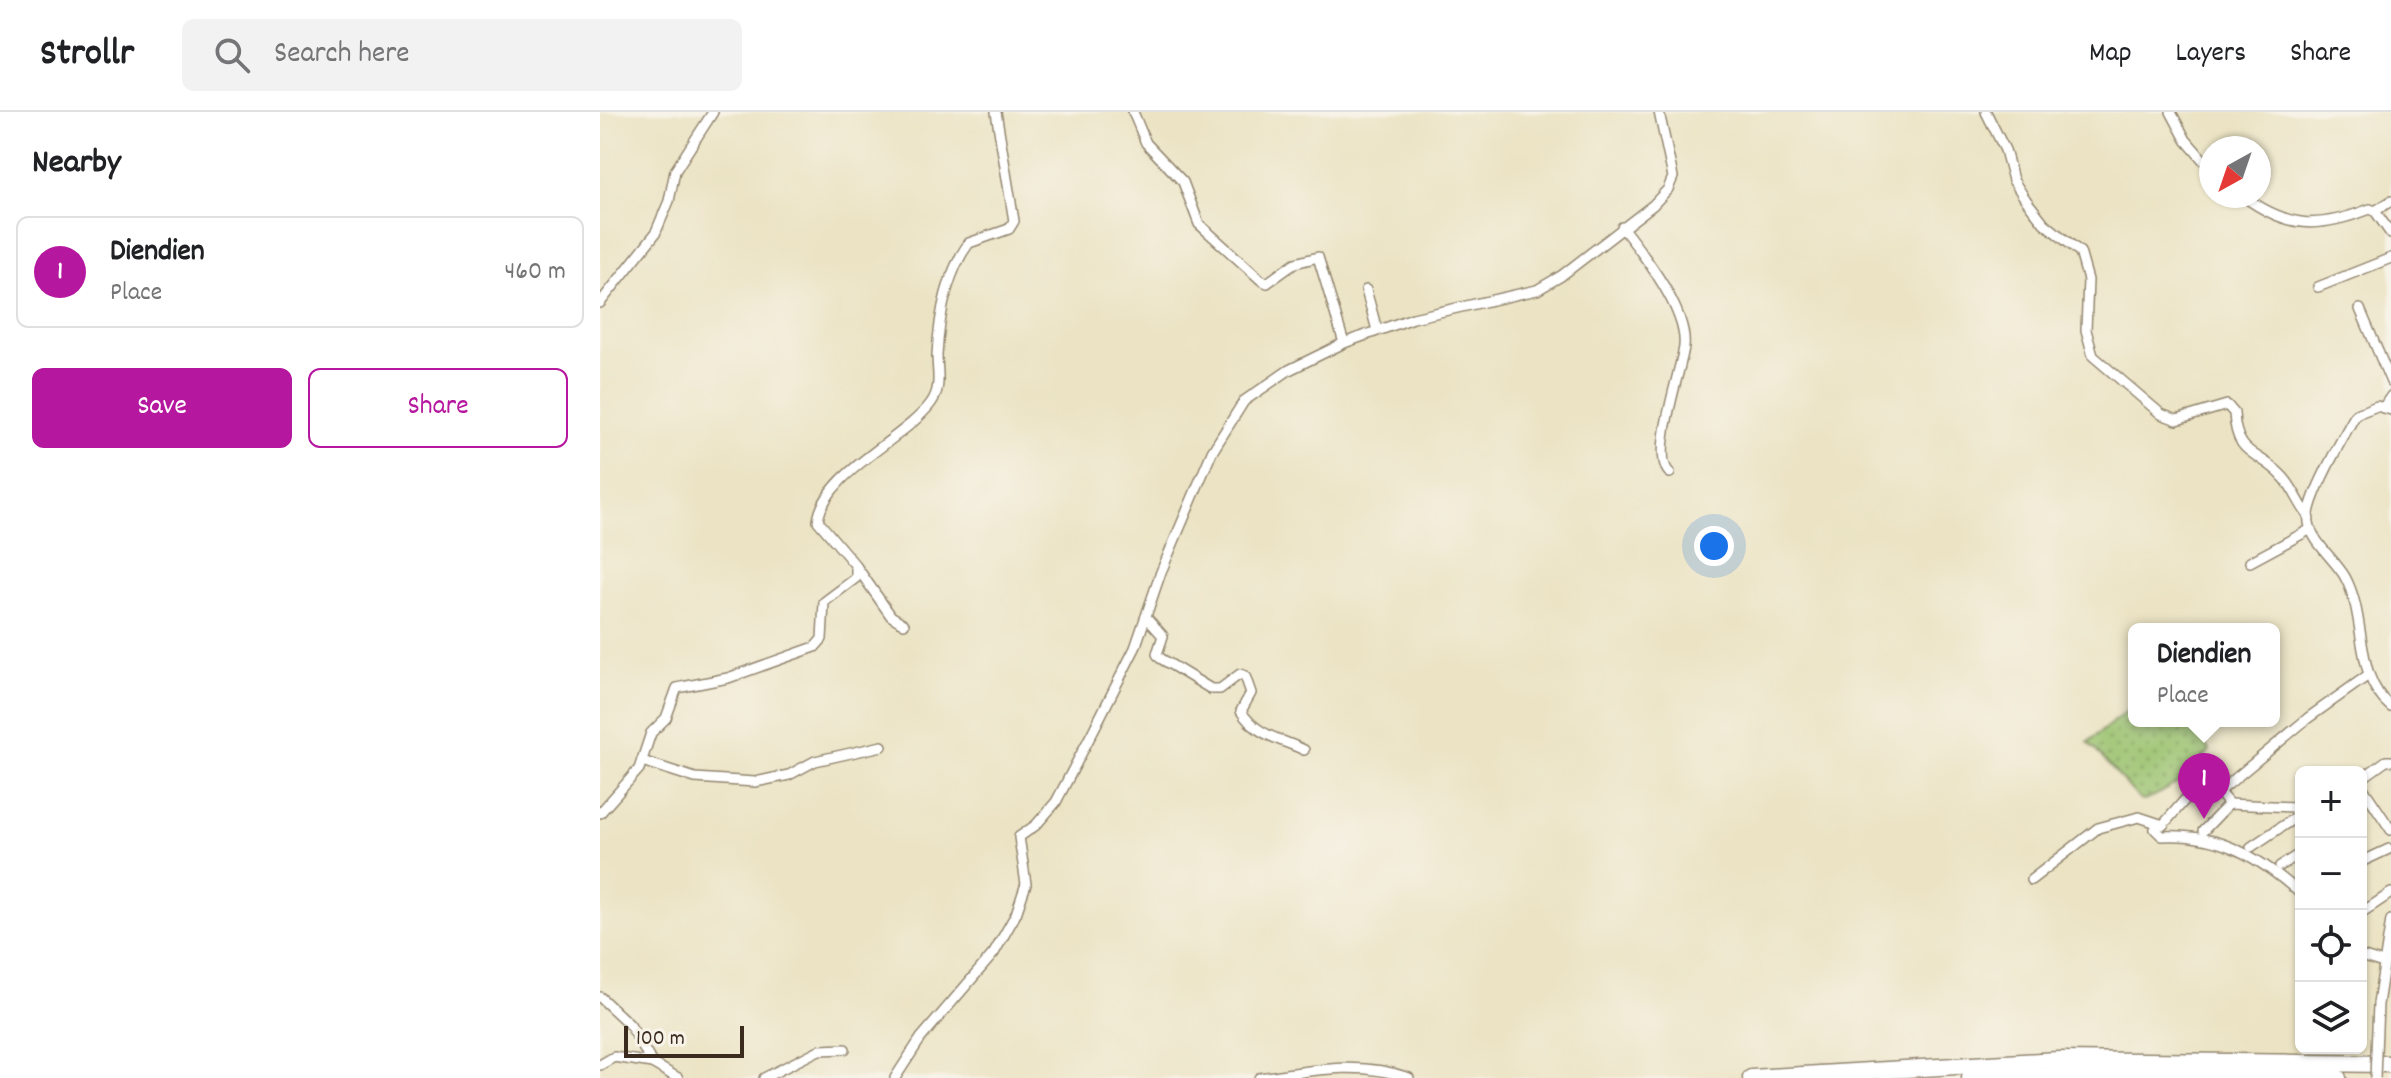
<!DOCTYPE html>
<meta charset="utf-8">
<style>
:root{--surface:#fff;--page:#f2f2f2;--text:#202124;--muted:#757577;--line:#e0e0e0;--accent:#b5179e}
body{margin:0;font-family:Dekko,sans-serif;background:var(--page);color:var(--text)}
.controls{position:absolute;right:24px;bottom:24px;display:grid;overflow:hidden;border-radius:12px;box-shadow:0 2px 6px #0004}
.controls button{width:72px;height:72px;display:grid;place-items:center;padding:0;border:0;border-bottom:2px solid var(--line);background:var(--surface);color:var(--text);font:40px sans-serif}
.compass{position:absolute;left:1599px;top:24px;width:72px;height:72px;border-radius:50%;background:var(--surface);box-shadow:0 2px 6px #0004;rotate:220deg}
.scale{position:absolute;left:24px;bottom:20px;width:120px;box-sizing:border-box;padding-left:8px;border:4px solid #3b2a1e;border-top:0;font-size:22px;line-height:28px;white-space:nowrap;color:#3b2a1e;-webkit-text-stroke:6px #f7f3e8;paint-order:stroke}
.you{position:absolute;left:1114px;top:434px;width:28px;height:28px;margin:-20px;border:6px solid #fff;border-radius:50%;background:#1a73e8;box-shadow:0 0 0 12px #1a73e833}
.badge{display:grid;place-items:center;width:52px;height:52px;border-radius:50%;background:var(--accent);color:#fff;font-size:26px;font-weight:700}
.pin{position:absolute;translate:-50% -66px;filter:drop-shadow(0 2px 4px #0008)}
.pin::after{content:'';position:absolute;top:42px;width:28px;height:24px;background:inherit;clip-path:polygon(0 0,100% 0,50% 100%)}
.popup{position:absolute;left:1528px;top:511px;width:152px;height:104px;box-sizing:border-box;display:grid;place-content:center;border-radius:12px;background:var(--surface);filter:drop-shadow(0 2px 6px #0005);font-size:26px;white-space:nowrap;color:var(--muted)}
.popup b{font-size:30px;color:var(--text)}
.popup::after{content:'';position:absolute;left:50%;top:100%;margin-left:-16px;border:16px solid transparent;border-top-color:var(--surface)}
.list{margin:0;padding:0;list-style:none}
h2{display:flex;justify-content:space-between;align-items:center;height:104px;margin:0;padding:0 32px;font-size:34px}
h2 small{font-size:26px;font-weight:400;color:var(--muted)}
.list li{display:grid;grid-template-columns:52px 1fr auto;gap:24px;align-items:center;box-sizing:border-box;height:112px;margin:0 16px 16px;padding:0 16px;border:2px solid var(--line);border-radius:12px}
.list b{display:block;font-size:30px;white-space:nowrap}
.list p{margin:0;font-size:26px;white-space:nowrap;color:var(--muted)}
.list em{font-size:26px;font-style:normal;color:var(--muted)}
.actions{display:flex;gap:16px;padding:24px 32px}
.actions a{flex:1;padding:18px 0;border:2px solid var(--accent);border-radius:12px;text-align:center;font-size:28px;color:var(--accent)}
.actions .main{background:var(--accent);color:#fff}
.icon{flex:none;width:44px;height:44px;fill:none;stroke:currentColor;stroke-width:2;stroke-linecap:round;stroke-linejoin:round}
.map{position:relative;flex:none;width:1791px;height:966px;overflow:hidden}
header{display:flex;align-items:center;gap:48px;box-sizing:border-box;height:112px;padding:0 40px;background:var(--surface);border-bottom:2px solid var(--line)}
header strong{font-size:38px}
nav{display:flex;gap:44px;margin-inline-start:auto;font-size:28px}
.search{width:560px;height:72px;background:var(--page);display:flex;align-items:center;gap:20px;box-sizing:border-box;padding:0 28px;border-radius:12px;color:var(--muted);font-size:30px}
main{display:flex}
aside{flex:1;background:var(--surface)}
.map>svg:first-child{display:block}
</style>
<header>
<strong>Strollr</strong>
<div class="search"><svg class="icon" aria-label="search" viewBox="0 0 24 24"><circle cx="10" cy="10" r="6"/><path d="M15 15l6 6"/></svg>Search here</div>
<nav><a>Map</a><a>Layers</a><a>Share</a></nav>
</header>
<main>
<aside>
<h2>Nearby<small></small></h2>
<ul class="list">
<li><span class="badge">1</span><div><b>Diendien</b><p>Place</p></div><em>460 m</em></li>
</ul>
<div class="actions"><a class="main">Save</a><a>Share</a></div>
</aside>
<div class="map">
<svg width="1791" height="966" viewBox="0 0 1791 966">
<defs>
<pattern id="park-dots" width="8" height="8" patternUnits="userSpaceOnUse" patternTransform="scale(2)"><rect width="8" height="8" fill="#9ac26e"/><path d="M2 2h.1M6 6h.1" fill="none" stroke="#7f9e5a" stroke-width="1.8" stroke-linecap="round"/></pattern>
</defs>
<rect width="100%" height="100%" fill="#f7f3e8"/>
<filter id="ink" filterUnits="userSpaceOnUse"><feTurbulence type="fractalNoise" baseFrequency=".0125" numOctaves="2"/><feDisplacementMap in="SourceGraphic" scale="16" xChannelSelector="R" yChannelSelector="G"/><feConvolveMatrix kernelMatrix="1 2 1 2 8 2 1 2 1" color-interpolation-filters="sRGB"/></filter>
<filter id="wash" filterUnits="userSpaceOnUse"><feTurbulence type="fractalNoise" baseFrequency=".006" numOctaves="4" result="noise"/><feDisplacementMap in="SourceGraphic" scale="32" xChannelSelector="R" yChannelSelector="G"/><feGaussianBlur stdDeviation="1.8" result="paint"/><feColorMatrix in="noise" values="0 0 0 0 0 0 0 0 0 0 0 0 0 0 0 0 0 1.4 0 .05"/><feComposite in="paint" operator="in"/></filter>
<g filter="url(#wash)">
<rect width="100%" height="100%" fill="#ebe3c3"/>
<!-- park -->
<path fill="url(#park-dots)" stroke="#6a7646" stroke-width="2" d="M1534 593V609H1615L1601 626 1610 639 1581 669 1547 688 1541 689 1488 630Z"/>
</g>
<g filter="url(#ink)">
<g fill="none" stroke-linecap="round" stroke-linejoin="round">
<!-- minor casing -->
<g stroke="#938670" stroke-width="12">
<g id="minor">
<path d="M533 0 546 31 583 70 599 112 661 168 667 171 695 151 718 145 744 231"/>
<path d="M1386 0 1405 38 1413 68 1426 88 1444 111 1480 140 1488 168 1486 218 1493 244 1561 302 1577 308 1627 293 1634 301C1636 347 1660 338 1684 366 1694 377 1699 392 1708 403"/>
<path d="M1571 0 1586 28 1611 57"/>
<path d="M1643 84C1689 117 1718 117 1770 97L1775 99 1791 122"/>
<path d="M1775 99 1791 89"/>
<path d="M1022 115C1043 142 1088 199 1084 235 1080 262 1050 346 1070 361"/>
<path d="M1718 175 1791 146"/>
<path d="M766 178 777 218"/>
<path d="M0 191 55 122 69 89 75 59 113 0"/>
<path d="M1760 197 1791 270"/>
<path d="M1783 296 1791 284"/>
<path d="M1791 298 1777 294 1756 302C1744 323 1712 380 1709 402 1705 425 1735 447 1745 465 1768 507 1753 564 1791 595"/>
<path d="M1650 450 1711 417"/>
<path d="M256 454 291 504 304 512"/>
<path d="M547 506 563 524 557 542 560 546 611 577H620L640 562 645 564 651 581 641 599C655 623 681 627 704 638"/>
<path d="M42 649 95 666 155 670 189 663 215 649 282 634"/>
<path d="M1761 667 1786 649H1791"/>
<path d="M1761 673 1791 718"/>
<path d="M1619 680 1708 606 1767 564"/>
<path d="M0 701 39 657 51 621 66 606 77 576 128 566 215 535 222 527 224 490 256 466V454L218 409C224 361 304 328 331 291 342 276 337 259 337 243 339 205 346 162 369 131L409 117 414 109 396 0"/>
<path d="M1558 713 1555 717 1562 724C1620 721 1659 745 1701 782"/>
<path d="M1603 719 1629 692 1693 695 1701 713"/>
<path d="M1651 735 1696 705"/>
<path d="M1761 750 1789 737"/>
<path d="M1680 754 1701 741"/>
<path d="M1431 768 1498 716 1539 705 1563 713 1602 668 1609 669 1629 692"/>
<path d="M1761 801 1791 781"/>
<path d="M1761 844 1783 851"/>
<path d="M0 885 30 913 52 951 78 966"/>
<path d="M1778 892 1791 808"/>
<path d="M0 953 14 945 52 951"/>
<path d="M164 966 219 938 245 937"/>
<path d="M295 966 321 926 394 841 416 802 426 772 419 725 436 713 456 690 492 621 535 536 561 460 612 340 644 289 689 258 744 231 813 206 937 178 961 164 1053 93 1068 77 1073 65 1059 0"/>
<path d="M659 966C709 959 760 948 809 966"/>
</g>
</g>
<!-- motorway casing -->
<g stroke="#938670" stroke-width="19">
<g id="motorway">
<path d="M1151 966 1458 948 1791 952"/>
<path d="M1370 966 1565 961 1738 966"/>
</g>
</g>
<!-- minor -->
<use href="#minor" stroke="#fff" stroke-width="9"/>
<!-- motorway -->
<use href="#motorway" stroke="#fff" stroke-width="16"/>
<!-- minor-bridge casing -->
<g stroke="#938670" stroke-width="12" stroke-linecap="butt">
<path id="minor-bridge" d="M1775 966 1778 892"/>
</g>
<!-- minor-bridge -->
<use href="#minor-bridge" stroke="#fff" stroke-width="9"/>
</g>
</g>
</svg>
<div class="controls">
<button>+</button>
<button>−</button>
<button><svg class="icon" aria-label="locate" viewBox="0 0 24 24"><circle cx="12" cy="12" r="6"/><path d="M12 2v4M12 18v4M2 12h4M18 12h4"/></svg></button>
<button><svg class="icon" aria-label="layers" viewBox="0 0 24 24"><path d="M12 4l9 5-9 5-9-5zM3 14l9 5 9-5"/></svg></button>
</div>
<svg class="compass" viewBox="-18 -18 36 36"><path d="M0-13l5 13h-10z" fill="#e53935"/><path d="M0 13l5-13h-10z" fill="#757577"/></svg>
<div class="scale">100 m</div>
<div class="you"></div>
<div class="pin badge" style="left:1604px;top:707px">1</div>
<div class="popup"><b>Diendien</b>Place</div>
</div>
</main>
